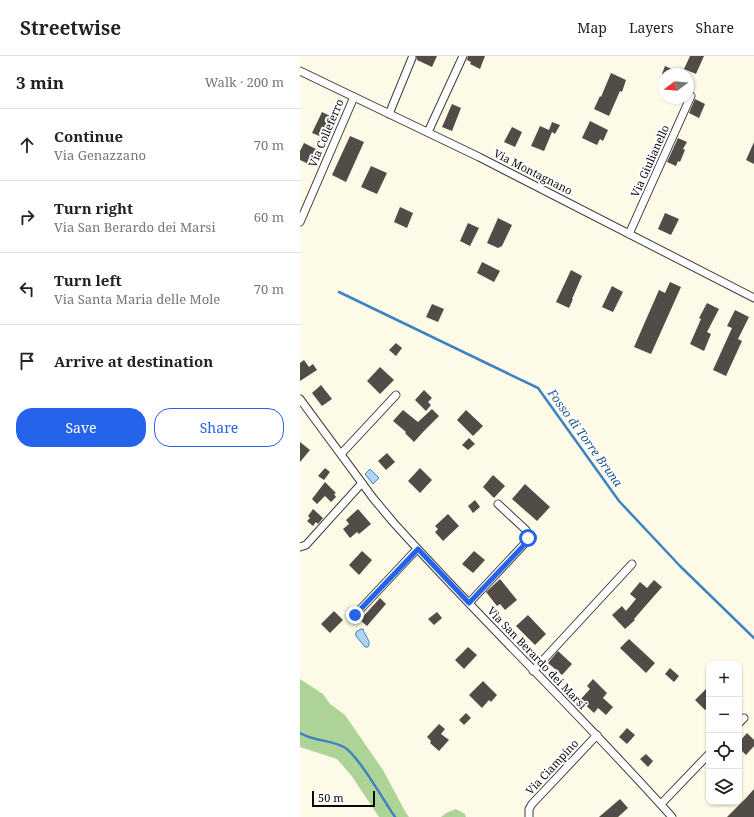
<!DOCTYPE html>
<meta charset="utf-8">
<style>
:root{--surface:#fff;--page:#f6f6f6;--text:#222;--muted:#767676;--line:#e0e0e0;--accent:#2563eb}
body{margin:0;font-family:"Noto Serif",serif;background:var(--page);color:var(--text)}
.controls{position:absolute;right:12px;bottom:12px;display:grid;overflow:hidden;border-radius:8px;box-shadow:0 1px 3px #0004}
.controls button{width:36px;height:36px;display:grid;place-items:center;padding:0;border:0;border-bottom:1px solid var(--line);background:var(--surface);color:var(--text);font:20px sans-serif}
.compass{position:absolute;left:358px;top:12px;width:36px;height:36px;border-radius:50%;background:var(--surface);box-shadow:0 1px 3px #0004;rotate:254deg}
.scale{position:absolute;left:12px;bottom:10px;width:63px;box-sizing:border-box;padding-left:4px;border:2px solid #090909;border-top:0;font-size:11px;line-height:14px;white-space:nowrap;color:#090909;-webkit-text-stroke:3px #fff;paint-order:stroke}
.stop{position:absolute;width:12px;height:12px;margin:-9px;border:3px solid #2563eb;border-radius:50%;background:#fff}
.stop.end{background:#2563eb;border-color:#fff;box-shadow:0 1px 4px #0008}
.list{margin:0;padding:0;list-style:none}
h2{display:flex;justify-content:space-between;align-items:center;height:52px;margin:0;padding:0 16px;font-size:17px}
h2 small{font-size:13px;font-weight:400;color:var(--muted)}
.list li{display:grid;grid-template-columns:26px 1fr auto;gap:12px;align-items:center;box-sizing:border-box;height:72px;padding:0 16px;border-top:1px solid var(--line)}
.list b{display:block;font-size:15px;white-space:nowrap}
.list p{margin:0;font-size:13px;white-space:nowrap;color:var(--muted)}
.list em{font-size:13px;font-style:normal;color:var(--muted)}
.actions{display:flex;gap:8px;padding:12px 16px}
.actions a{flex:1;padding:9px 0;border:1px solid var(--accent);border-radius:16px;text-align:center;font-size:14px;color:var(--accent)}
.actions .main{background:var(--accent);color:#fff}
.icon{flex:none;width:22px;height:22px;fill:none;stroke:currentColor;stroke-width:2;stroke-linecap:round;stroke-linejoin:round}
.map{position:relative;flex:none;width:454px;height:761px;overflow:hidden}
header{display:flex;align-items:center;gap:24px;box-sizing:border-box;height:56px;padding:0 20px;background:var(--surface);border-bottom:1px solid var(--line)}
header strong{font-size:19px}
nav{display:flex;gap:22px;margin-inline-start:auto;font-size:14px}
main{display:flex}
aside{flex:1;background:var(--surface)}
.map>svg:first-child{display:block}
</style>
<header>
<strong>Streetwise</strong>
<nav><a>Map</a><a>Layers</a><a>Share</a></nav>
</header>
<main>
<aside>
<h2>3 min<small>Walk · 200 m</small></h2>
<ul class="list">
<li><svg class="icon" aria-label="ahead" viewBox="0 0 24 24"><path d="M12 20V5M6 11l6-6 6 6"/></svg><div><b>Continue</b><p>Via Genazzano</p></div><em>70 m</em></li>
<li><svg class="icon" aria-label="right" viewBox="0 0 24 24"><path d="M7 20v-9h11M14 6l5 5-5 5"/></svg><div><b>Turn right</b><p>Via San Berardo dei Marsi</p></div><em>60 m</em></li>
<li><svg class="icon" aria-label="left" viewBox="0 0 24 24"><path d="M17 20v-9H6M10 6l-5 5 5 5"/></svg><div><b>Turn left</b><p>Via Santa Maria delle Mole</p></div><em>70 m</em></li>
<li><svg class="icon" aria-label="arrive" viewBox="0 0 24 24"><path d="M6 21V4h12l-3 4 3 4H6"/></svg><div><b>Arrive at destination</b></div></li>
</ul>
<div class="actions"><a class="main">Save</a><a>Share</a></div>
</aside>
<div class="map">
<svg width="454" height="761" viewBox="0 0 454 761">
<rect width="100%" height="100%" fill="#fdfbe8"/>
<!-- forest -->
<g fill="#add396">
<path d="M0 623 23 638 30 648 45 659 83 714 106 757 109 761H79L51 719 37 703 0 691Z"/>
<path d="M156 753 165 758 166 761H141L146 757Z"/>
</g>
<!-- water -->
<g fill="#b1d4f0" stroke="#3e83c1">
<path d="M70 413 79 422 73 428 65 418Z"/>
<path d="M61 573H63C64 579 72 585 68 591H65L56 580V576Z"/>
</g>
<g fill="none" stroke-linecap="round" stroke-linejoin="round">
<!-- stream -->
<g stroke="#3e83c1" stroke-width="2.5">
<path d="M39 236 238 332 319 445 380 510 454 582"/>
<path d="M0 677C14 685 30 684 44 691 58 699 84 745 95 761"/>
</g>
</g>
<!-- building -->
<g fill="#514c47">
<path d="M116 0H137L132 11 117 4Z"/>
<path d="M168 0H185L180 13 170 8 171 6 167 4Z"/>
<path d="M390 0H404L396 18 384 13Z"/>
<path d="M365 10 383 18H362Z"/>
<path d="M311 17 326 24 322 36 320 35 309 60 294 53 300 40 301 41Z"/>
<path d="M395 43 405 48 399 62 389 57Z"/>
<path d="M152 48 161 52 152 75 142 71Z"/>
<path d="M22 56 36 63 27 83 12 77Z"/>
<path d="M290 65 308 74 303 85 300 83 297 89 282 82Z"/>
<path d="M252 66 260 69 255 78 252 76 244 95 231 90 240 70 249 74Z"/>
<path d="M212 71 222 76 215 91 204 86Z"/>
<path d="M50 80 64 86 46 126 32 119Z"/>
<path d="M378 82 387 86 383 93 385 94 380 106 378 105 376 110 367 106Z"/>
<path d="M454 86V108L446 104Z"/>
<path d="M4 87 16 93 13 98 18 101 13 110 0 104V95Z"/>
<path d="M71 110 87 117 77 138 61 131Z"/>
<path d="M100 151 113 157 107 172 94 166Z"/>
<path d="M365 157 379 163 371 179 358 173Z"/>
<path d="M198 162 212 169 202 190 198 192 187 187Z"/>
<path d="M168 167 179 172 170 190 160 185Z"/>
<path d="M182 206 200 215 194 226 177 217Z"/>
<path d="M271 214 282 220 272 243H273L269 252 256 246Z"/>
<path d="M370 226 381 231 351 298 334 291 359 234 365 237Z"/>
<path d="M312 230 323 236 313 256 302 251Z"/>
<path d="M407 247 419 253 407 276 411 278 404 295 390 288 401 263 399 262Z"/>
<path d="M132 248 144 253 138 266 126 261Z"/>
<path d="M435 254 449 261 438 283 442 285 426 320 413 314 432 272 427 270Z"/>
<path d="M96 287 102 292 96 300 89 294Z"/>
<path d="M4 304 9 311 13 308 17 314 0 325V307Z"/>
<path d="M80 311 94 324 80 338 67 325Z"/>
<path d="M21 329 32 343 22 350 12 337Z"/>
<path d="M124 334 132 342 128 346 131 349 126 355 115 344Z"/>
<path d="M132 353 139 360 124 375 114 386 105 377 106 376 93 365 103 354 118 366Z"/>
<path d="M166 354 183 370 173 380 157 364Z"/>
<path d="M169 382 175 388 168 394 162 389Z"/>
<path d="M0 386 10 394 0 406Z"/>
<path d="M87 397 95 406 86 414 78 405Z"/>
<path d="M25 412 30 416 24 424 18 420Z"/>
<path d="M120 412 132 424 120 437 108 425Z"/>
<path d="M193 419 205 430 194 442 183 431Z"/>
<path d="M25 426 36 437 34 438 36 441 31 446 25 440 17 448 12 443Z"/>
<path d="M225 428 250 451 237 465 212 443Z"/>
<path d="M175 444 180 451 173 457 168 450Z"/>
<path d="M13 453 23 462 18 468 16 466 13 470 7 465 10 462 8 460Z"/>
<path d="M58 453 71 468 59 478 57 476 50 482 43 473 49 468 46 464Z"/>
<path d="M148 458 159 470 143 485 135 476 138 473 135 470Z"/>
<path d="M62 495 72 504 59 519 49 509Z"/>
<path d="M174 495 185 504 173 517 162 508Z"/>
<path d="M200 523 217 544 205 554 200 548 197 550 186 536Z"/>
<path d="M354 524 362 531 334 563 335 564 325 573 312 559 322 550 326 555 336 543 330 538 340 526 347 532Z"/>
<path d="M80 542 86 548 67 570 60 564Z"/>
<path d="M34 555 43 564 30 577 21 568Z"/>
<path d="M137 556 142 562 134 569 128 563Z"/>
<path d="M228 559 246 578 235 589 216 570Z"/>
<path d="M329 583 355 607 346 617 320 592Z"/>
<path d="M168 591 177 599 164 613 155 604Z"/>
<path d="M258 595 272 608 262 619 248 607Z"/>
<path d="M370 612 379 620 374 626 365 618Z"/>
<path d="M293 623 307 637 303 642 313 651 306 659 298 652 294 657 280 644 290 633 287 630Z"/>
<path d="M183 625 197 639 191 646 189 644 182 652 169 639Z"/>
<path d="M409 630V650L405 654 395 644Z"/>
<path d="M166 657 171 662 164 669 159 664Z"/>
<path d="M139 668 145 673 141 678 149 684 139 695 130 687 131 685 127 681Z"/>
<path d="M327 672 335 679 327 688 319 681Z"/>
<path d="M447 677 454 684V690L446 699 439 692V686Z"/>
<path d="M346 698 353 705 348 711 340 703Z"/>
<path d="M454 733V761H427L446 742Z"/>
<path d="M320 743 328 752 318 761H299Z"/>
</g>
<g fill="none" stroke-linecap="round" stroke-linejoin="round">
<!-- minor casing -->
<g stroke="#3c3c3c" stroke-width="9">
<g id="minor">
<path d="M0 15 179 101 454 242"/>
<path d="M89 58 112 2"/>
<path d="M128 76 163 0"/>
<path d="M0 166 54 41"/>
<path d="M329 178 391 40"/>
<path d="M0 343 73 442 93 466C184 567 282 660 372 761"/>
<path d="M41 398 96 339"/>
<path d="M0 491 6 489 62 427"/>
<path d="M169 547 228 484V478L226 474 198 448"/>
<path d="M55 559 117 493"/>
<path d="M233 615 332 508"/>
<path d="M439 667 444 662"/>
<path d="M361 748 409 698"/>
<path d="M229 761V753L232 748 297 679"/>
</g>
</g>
<!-- minor -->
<use href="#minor" stroke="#fff" stroke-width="7"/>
</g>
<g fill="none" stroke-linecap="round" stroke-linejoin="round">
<!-- route -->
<path stroke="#2563eb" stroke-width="5" d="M55 559 118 493 169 547 227 486 228 482"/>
</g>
<g text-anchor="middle" stroke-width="4" stroke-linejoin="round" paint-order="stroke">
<!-- street labels -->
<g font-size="11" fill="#090909" stroke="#fff">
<text transform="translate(26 77) rotate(-67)" y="4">Via Colleferro</text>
<text transform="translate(350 105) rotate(-66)" y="4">Via Giulianello</text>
<text transform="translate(233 116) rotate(27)" y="4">Via Montagnano</text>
<text transform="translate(237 602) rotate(46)" y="4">Via San Berardo dei Marsi</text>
<text transform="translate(252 711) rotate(-47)" y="4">Via Ciampino</text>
</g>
<!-- water labels -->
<g font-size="12" font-style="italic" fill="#1e5690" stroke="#fff">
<text transform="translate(285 382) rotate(54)" y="4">Fosso di Torre Bruna</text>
</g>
</g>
</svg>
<div class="controls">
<button>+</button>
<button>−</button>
<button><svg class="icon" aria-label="locate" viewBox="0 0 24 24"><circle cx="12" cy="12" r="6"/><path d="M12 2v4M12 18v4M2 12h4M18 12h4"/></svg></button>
<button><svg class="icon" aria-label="layers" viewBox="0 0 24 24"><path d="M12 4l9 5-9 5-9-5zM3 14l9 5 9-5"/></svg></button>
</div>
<svg class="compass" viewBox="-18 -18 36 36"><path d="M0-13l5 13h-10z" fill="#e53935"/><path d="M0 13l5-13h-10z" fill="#767676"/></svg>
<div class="scale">50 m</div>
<div class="stop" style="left:228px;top:482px"></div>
<div class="stop end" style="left:55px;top:559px"></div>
</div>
</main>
